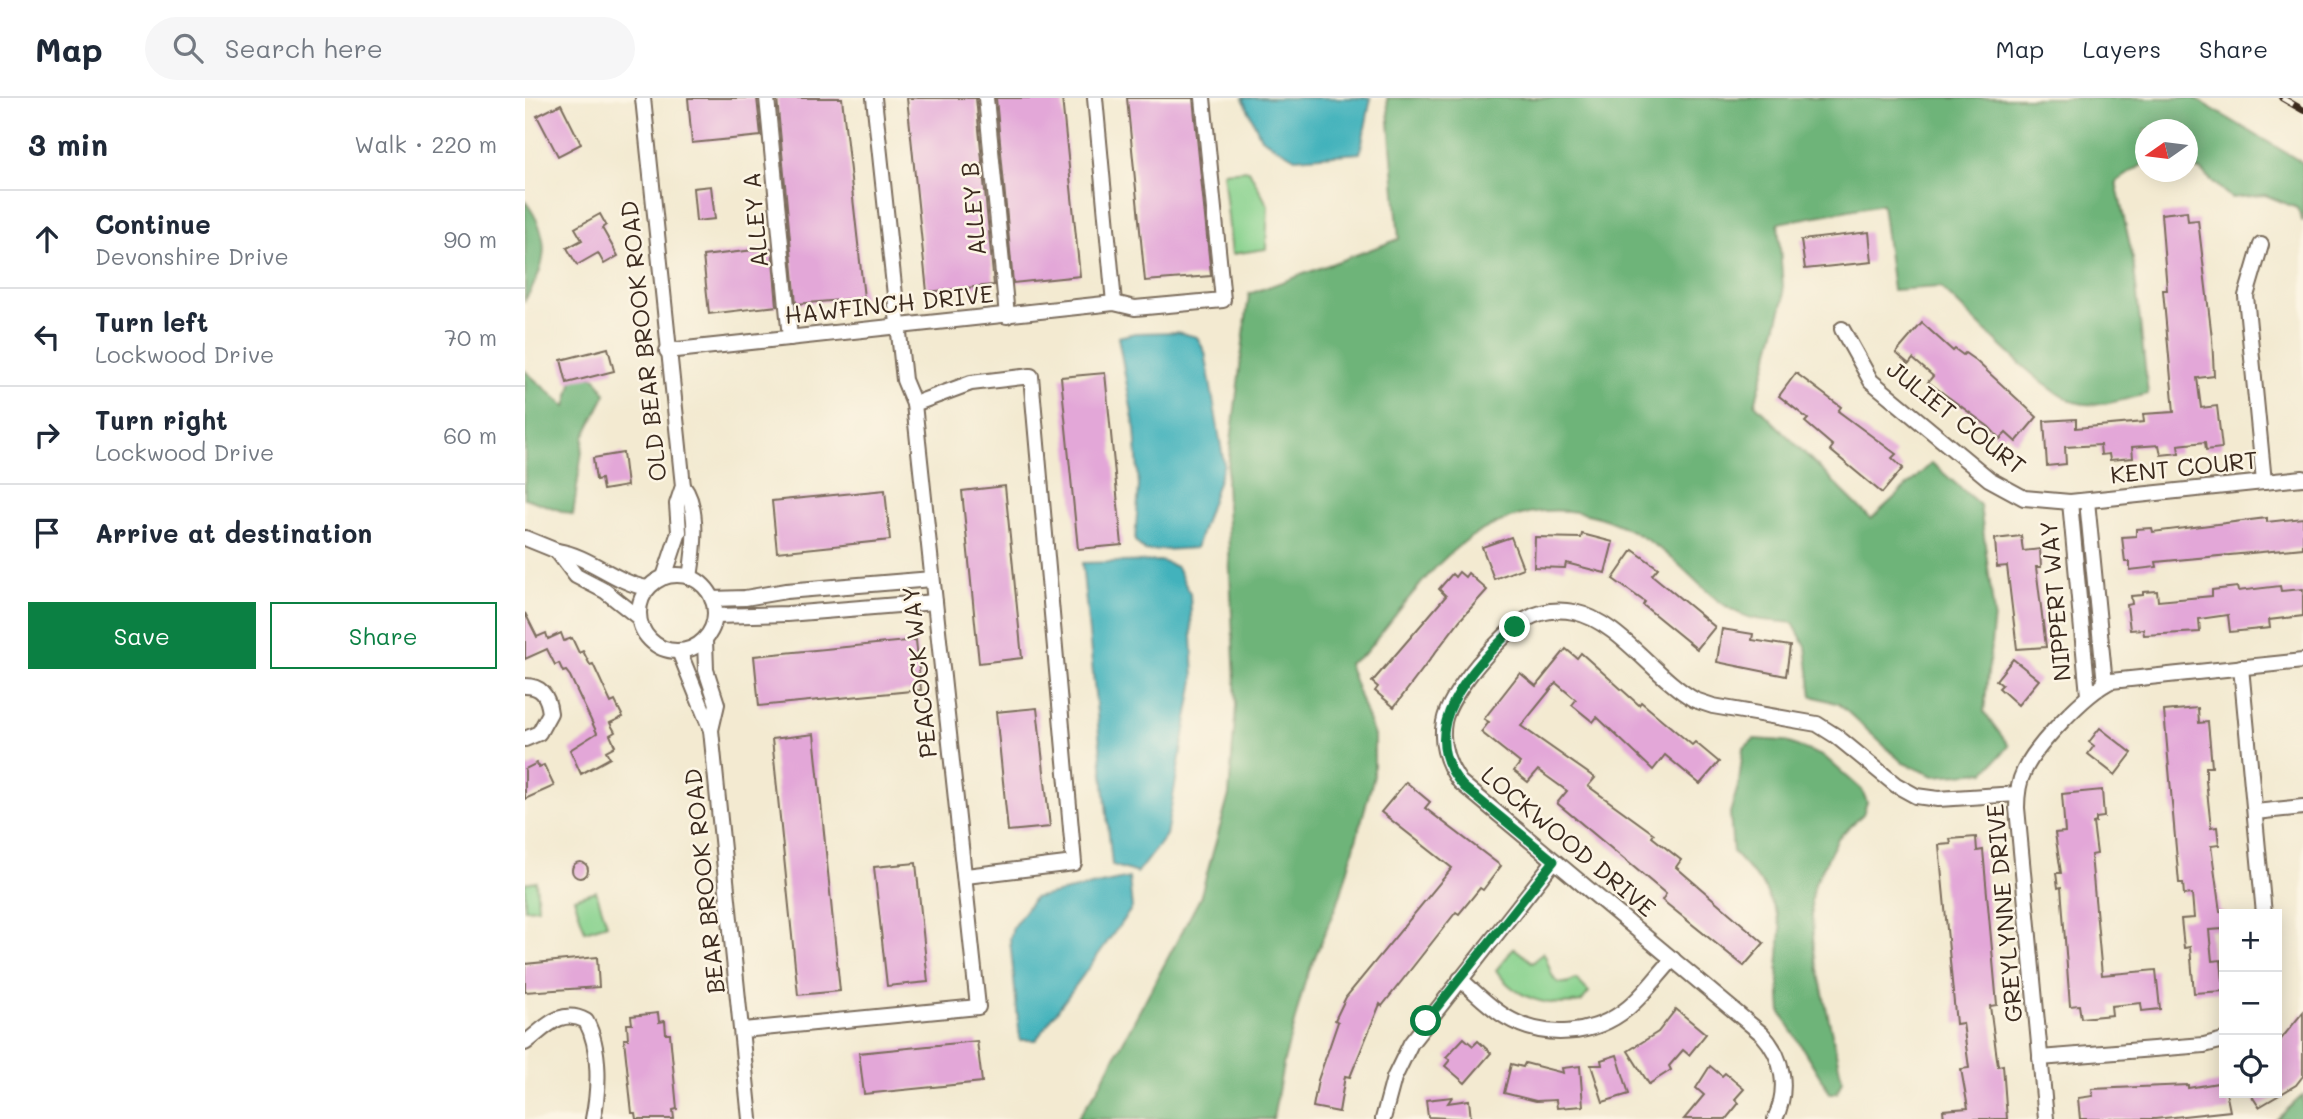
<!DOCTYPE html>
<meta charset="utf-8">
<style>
:root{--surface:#fff;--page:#f6f6f7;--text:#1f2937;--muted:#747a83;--line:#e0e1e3;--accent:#0b8043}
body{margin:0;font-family:Mali,sans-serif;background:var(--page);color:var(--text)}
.controls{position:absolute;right:21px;bottom:21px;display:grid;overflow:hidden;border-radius:0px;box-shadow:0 4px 18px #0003}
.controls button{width:63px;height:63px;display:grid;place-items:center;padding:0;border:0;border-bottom:2px solid var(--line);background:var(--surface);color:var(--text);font:35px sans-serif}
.compass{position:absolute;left:1610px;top:21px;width:63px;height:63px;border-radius:50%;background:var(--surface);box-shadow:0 4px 18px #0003;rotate:256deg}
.stop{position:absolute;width:21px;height:21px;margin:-16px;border:5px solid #0b8043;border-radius:50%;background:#fff}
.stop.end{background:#0b8043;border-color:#fff;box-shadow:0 2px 7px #0008}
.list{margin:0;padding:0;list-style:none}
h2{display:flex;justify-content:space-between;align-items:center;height:91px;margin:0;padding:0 28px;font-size:30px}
h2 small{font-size:23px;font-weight:400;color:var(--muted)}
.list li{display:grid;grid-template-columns:46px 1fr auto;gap:21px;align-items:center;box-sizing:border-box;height:98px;padding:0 28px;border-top:2px solid var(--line)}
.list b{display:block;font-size:26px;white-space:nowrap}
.list p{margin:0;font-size:23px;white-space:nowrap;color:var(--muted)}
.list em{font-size:23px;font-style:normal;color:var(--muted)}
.actions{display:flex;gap:14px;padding:21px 28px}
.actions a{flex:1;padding:16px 0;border:2px solid var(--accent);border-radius:0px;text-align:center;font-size:24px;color:var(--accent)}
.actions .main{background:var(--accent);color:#fff}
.icon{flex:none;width:38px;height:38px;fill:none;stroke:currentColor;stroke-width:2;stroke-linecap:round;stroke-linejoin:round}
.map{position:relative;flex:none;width:1778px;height:1021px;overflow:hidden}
header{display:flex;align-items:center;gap:42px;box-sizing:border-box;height:98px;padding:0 35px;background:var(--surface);border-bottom:2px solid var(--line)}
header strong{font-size:33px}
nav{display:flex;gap:38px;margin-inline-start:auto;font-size:24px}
.search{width:490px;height:63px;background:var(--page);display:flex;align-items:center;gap:18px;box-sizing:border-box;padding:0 24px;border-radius:38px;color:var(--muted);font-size:26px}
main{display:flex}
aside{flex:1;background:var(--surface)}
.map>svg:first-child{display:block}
</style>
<header>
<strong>Map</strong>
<div class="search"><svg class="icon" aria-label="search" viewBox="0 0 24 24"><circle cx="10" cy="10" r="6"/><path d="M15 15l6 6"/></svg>Search here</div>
<nav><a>Map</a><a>Layers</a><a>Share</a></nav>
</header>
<main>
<aside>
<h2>3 min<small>Walk · 220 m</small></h2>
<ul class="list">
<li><svg class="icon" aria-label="ahead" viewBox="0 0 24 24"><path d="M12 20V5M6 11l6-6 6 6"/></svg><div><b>Continue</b><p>Devonshire Drive</p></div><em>90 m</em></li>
<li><svg class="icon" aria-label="left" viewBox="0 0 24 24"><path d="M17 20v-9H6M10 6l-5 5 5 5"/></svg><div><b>Turn left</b><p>Lockwood Drive</p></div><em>70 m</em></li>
<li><svg class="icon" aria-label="right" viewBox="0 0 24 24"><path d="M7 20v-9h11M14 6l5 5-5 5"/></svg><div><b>Turn right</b><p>Lockwood Drive</p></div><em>60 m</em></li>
<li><svg class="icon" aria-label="arrive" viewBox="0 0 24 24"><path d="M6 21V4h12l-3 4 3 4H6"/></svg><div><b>Arrive at destination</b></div></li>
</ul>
<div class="actions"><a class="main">Save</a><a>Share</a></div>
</aside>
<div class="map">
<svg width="1778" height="1021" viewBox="0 0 1778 1021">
<rect width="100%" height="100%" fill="#fcf5e5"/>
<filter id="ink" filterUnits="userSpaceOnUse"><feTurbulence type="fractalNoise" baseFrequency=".0143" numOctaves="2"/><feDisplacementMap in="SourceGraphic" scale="14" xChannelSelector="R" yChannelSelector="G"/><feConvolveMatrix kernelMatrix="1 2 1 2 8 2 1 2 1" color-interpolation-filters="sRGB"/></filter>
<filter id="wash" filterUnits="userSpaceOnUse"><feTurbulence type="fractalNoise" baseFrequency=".00686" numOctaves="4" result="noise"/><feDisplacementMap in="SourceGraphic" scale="28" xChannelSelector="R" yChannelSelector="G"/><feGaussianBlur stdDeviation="1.57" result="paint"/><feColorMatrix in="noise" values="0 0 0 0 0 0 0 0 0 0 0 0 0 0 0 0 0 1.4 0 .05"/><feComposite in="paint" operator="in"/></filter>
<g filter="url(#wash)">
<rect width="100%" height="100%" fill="#f3ead1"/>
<!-- green -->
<g fill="#88d28e" stroke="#627e56" stroke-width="2">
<path d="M724 72 743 108 741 151 707 156 698 74Z"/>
<path d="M11 783 13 810 0 811V785Z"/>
<path d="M71 793 82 826 60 833 49 800Z"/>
<path d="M989 850 1008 865 1018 854C1027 867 1023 896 1051 881L1064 894 1056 904C1024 910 990 901 971 872Z"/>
</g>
<!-- forest -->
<g fill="#6eb479" stroke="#546f4c" stroke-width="2">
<path d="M862 0H1669L1778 65V124L1772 110 1740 97 1706 100 1675 72 1663 71 1662 32H1620V65L1591 84 1608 161 1623 296C1600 301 1573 311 1549 304 1517 293 1444 216 1415 189L1368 192 1357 106 1253 125 1259 201 1230 306 1346 421 1407 365 1455 407 1469 517 1459 614 1484 648 1460 674 1409 678 1378 665 1314 606 1287 598 1281 549 1268 525C1255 523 1239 523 1226 520 1187 508 1165 472 1134 450 1074 407 1011 398 946 439 906 465 870 520 839 556L823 566 849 638V678L816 796 780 883 758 967 748 1021H552L572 992 675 800 704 697 711 608 701 384 724 196 874 141Z"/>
<path d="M0 103C27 139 23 166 0 202Z"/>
<path d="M0 273 41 309 50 274 71 280 81 296 59 339 48 417 0 400Z"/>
<path d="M1229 641 1259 643 1300 659 1337 692 1342 704 1338 716 1313 740 1289 787 1286 803 1289 853 1317 982 1312 995H1305L1256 915 1253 870 1256 831 1252 816 1238 787 1208 754 1205 715 1214 685 1218 651Z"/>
<path d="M1778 997V1021H1752Z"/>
</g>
<!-- water -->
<g fill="#43b2bc" stroke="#3f6e6d" stroke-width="2">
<path d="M718 0H846L835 55 770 60 736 40Z"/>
<path d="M652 234 672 239 680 254 699 366 671 450 620 453 610 443 614 388 610 331 593 239 610 235Z"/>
<path d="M636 463 652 469 665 496 669 582 641 737 612 775 587 767 557 465Z"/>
<path d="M604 780 607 810 511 942H495L485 841 488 829 509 800Z"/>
</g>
<g id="blocks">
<!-- building -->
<g fill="#e3a7d8">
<path d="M163 0H232L236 38 167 45Z"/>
<path d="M252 0H317L339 200 271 206Z"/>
<path d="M382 0H451L469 187 402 194Z"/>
<path d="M471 0H537L555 178 488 185Z"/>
<path d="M602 0H668L686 178 620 183Z"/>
<path d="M36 6 56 46 33 58 12 18Z"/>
<path d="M186 88 190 121 171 123 168 90Z"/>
<path d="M1662 113 1663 123 1673 122 1687 240 1689 278 1672 280 1676 310 1692 308 1697 350 1681 352 1680 344 1653 347 1654 355 1636 357 1634 347 1607 349 1608 360 1585 362 1584 356 1576 357 1575 347 1540 349 1541 366 1522 368 1519 323 1551 321V330L1619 324 1618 316 1649 314 1638 192H1642L1636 116Z"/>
<path d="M75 116 81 127 77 130 93 158 79 166 73 155 52 167 42 150 57 142 50 130Z"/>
<path d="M1344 134 1347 164 1280 171 1276 142Z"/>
<path d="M247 150 252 208 184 216 178 158Z"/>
<path d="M1397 225 1428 253 1430 251 1438 257 1440 255 1450 262 1512 319 1491 344 1481 335 1475 341 1464 329 1403 284 1408 278 1388 261 1384 266 1371 255Z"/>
<path d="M83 250 89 273 42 285 36 262Z"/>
<path d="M580 275 597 447 553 451 536 279Z"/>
<path d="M1271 275 1316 309 1313 313 1371 356 1367 360 1378 370 1357 395 1305 352 1308 348 1280 324 1283 321 1254 298Z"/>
<path d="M98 355 102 388 78 392 76 381 71 382 68 360Z"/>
<path d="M480 388 497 560 454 565 437 393Z"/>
<path d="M360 392 365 442 252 454 247 403Z"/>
<path d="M1742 420V424L1778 420V450L1631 464 1632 469 1605 472V464H1600L1597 439 1611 438V431L1627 430 1628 434Z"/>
<path d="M1057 436 1088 444 1080 475 1041 465 1040 470 1009 469 1010 439 1056 440Z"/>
<path d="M1496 438 1498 453 1515 451 1516 469H1511L1521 549 1492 551 1482 468 1472 469 1470 441Z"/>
<path d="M986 439 998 470 969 481 957 449Z"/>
<path d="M1108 452 1133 470 1127 477 1190 529 1172 551 1118 507 1120 504 1088 481Z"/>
<path d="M934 474 940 479 943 475 962 492 935 522 869 609 850 593 853 589 847 584 921 498 914 491 927 476 930 479Z"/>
<path d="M1755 488 1756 493 1778 491V518L1744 522 1745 530 1705 534 1703 517 1674 521 1675 534 1619 537 1618 531 1605 532 1602 507 1607 506 1606 498 1618 497V494L1632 493 1633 503 1687 498V492L1712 489 1713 493Z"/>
<path d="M0 515 12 539 21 535 23 541 36 535 39 543 47 540 54 555 58 553 65 567 68 566 86 605 90 603 98 619 85 625 90 634 85 637 90 648 81 653 85 660 56 676 45 652 72 635 45 578 41 573 38 574 34 565 30 567 22 551 0 561Z"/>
<path d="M1197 531 1228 536 1227 542 1265 548 1261 578 1192 564Z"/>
<path d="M391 542 396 592 234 608 229 558Z"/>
<path d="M1041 551 1052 560 1056 555 1114 607 1116 604 1167 647 1170 644 1194 664 1175 686 1140 657 1128 672 1072 619 1068 624 1047 607 1051 602 1031 585 996 628 1070 680 1063 688 1129 736 1127 739 1156 762 1151 769 1239 845 1219 868 1137 802 1141 796 1032 705 1042 693 1013 672 1003 684 989 673 995 665 956 634 964 624 959 621 995 575 1011 588Z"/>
<path d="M1488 561 1514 582 1493 607 1474 590 1477 587 1471 582Z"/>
<path d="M512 610 525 729 483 733 471 614Z"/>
<path d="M1673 610 1674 625 1683 624 1687 669H1681V683L1686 730 1692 729 1694 747 1686 748 1695 814 1699 813V831L1684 832 1687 863 1696 862 1699 893 1669 895 1665 849 1659 850 1656 821 1669 820 1667 796 1659 797 1658 785H1654L1639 613Z"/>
<path d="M1575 630 1607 655 1590 677 1563 656 1569 648 1564 644Z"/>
<path d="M289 636 315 893 273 897 247 641Z"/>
<path d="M12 665 14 669 19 667 29 688 0 701V671Z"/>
<path d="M881 684 905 704 900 710 976 768 958 792 955 790 934 816 931 814 857 908 855 906 825 979 820 978 814 1014 788 1009 793 982 813 924 810 922 821 899 927 770 856 714Z"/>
<path d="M1577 692 1579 719 1571 720V724L1568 725 1572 756 1566 757 1577 877 1631 872 1635 911 1617 913 1616 905 1586 908 1587 917 1556 920 1554 907 1545 908 1536 789 1533 790 1531 775H1536L1530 735 1540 734 1537 696Z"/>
<path d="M1451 739 1452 753 1458 752 1472 907 1465 908 1473 968 1478 967 1482 1021H1419L1418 1012 1443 1010 1436 971 1444 970 1438 925 1431 926 1414 747 1426 746 1425 741Z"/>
<circle cx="55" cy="772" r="8"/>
<path d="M391 765 403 884 362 888 349 769Z"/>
<path d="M72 859 74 889 0 894V866Z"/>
<path d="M1151 911 1181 936 1164 957 1158 952 1144 968 1146 972 1124 986 1103 953 1133 934Z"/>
<path d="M1778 914V978L1771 987 1734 1009 1725 995H1752V946Z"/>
<path d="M133 915 134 924 140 923 141 936H145L152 1011 148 1012 149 1021H111L110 1015H107L99 941H103L102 926H107L106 918Z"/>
<path d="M939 940 948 948 953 943 966 955 940 985 920 968 925 962 921 959Z"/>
<path d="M452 943 457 984 339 996 334 955Z"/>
<path d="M1092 957 1104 996 1078 1004 1066 967H1077L1076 962Z"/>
<path d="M1000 965 1038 975 1037 970 1055 968 1058 1008 1032 1010 1031 1002 1011 1003 979 995 986 966 998 969Z"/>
<path d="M1185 968 1197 978 1200 975 1219 991 1210 1001 1214 1005 1201 1021H1159L1179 997 1171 990Z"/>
<path d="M1699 984 1705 1013 1630 1021H1555L1553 1000 1568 998 1567 991 1663 987V990Z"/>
<path d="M927 999 923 1005 944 1002 946 1021 903 1019 901 1002Z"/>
</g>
</g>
</g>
<g filter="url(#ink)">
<use href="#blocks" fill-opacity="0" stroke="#7b6d5d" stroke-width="2"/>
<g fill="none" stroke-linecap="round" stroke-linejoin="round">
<!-- minor casing -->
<g stroke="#7b6d5d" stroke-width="18">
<g id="minor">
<path d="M118 0 158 388 152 406 154 434 139 479"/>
<path d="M242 0 265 240"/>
<path d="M461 0 482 218"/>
<path d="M570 0 589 205"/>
<path d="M1736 147 1721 198 1739 384"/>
<path d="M1317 231 1346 283 1464 381 1499 400 1545 404 1778 380"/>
<path d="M142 253 589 205 610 210 698 202 678 0"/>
<path d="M389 306 446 285 506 278 549 765 441 778"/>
<path d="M158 388C175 410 169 453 165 480"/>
<path d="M1562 403 1580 586"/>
<path d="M1545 404 1563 597"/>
<path d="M0 440 32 453 51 478 80 493 113 519"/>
<path d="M32 453C65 458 89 484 122 490"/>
<circle cx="152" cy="515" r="38"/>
<path d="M187 501 220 500 261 493 407 481"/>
<path d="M190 518 262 516 410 504"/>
<path d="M180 542 181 572 192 606 186 632 225 1021"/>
<path d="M154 553 186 632"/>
<path d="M1716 569 1739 816"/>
<path d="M0 588C17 588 23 598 25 615L14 635 0 641"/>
<path d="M1730 714 1778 709"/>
<path d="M935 881C950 894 964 909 981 919 1019 942 1069 938 1103 910 1120 896 1133 877 1148 861"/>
<path d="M218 932 453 909 389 306 379 282 349 0"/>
<path d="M0 945C20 930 36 909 61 923 76 950 74 993 68 1021"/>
<path d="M1515 960 1679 947 1699 942"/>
<path d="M858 1021 869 980 886 945 1029 763"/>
<path d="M1250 1021C1264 991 1259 960 1237 936L935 684C922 666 915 646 919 624 924 595 977 534 1002 521 1016 513 1033 511 1049 514 1094 523 1130 580 1170 602L1188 608 1292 626 1311 638 1371 687 1391 698 1413 701 1492 696"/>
<path d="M1521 1021 1492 710C1492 697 1493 685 1499 673 1511 647 1561 595 1586 583L1778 563"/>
</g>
</g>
<!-- minor -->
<use href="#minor" stroke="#fff" stroke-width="14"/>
<!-- rail casing -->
<g stroke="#3b2a1e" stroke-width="7">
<path id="rail" d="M1757 0 1778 12"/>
</g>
<!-- rail -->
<use href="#rail" stroke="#fcf5e5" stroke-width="4.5" stroke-dasharray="13" stroke-linecap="butt"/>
</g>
</g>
<g fill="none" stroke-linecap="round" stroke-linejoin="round" filter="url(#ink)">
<!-- route -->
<path stroke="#0b8043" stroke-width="9" d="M901 923 1029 763 939 689C886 633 948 569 990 529"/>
</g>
<g text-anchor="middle" stroke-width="5" stroke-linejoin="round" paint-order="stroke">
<!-- street labels -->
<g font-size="24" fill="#3b2a1e" stroke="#fcf5e5">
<text transform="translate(449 111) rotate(-95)" y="8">ALLEY B</text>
<text transform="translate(231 122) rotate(-95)" y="8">ALLEY A</text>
<text transform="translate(364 207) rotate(-6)" y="8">HAWFINCH DRIVE</text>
<text transform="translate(119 243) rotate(-96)" y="8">OLD BEAR BROOK ROAD</text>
<text transform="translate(1431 320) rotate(38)" y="8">JULIET COURT</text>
<text transform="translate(1659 370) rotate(-6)" y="8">KENT COURT</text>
<text transform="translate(1531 503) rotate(-95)" y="8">NIPPERT WAY</text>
<text transform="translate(395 574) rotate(-96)" y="8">PEACOCK WAY</text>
<text transform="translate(1043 744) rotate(40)" y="8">LOCKWOOD DRIVE</text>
<text transform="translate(180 783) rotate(-96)" y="8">BEAR BROOK ROAD</text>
<text transform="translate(1480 815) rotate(-95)" y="8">GREYLYNNE DRIVE</text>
</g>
</g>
</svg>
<div class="controls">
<button>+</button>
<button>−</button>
<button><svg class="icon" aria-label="locate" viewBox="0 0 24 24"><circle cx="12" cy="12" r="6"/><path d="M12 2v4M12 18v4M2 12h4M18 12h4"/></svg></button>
</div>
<svg class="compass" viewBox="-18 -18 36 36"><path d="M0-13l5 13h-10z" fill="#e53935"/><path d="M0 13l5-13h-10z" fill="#747a83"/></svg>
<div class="stop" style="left:901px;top:923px"></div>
<div class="stop end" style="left:990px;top:529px"></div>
</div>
</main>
